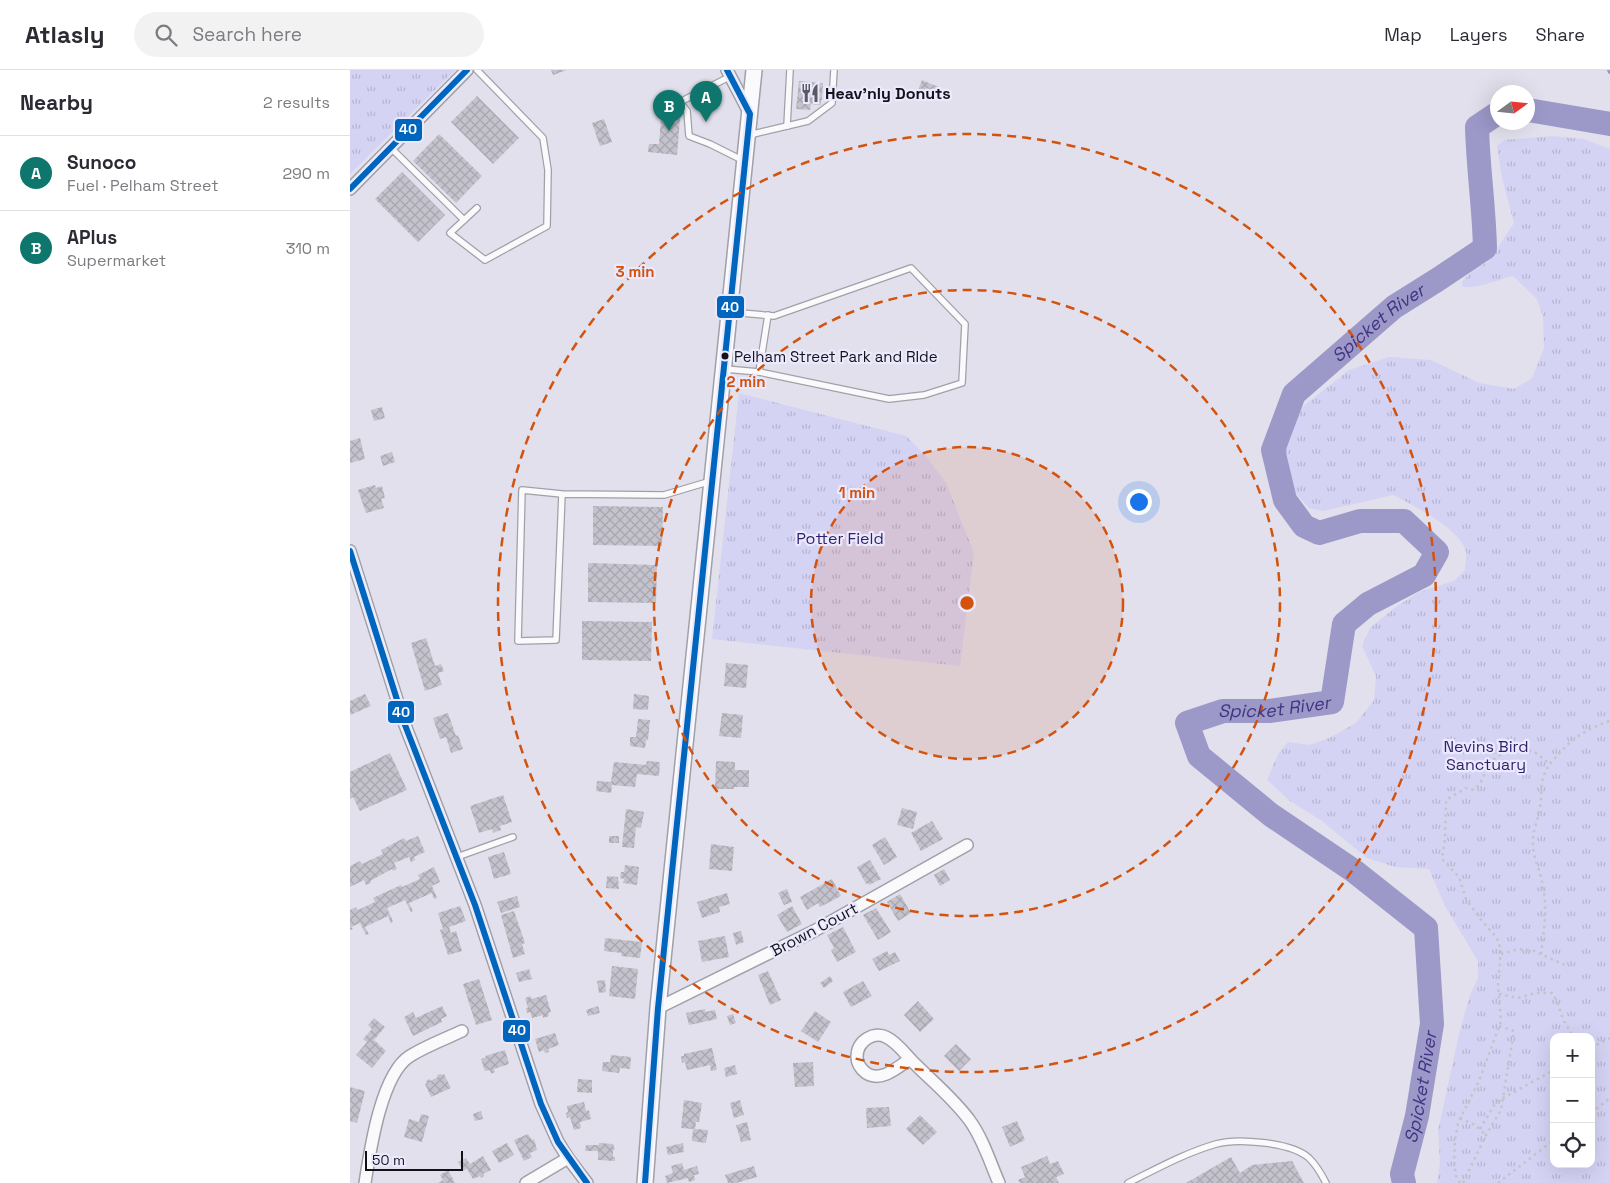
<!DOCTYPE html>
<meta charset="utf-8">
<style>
:root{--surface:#fff;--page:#f2f2f3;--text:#2b2b33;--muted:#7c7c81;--line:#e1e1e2;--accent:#0f766e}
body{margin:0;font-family:"Space Grotesk",sans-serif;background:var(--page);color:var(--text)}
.controls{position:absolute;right:15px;bottom:15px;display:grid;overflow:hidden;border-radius:10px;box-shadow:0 5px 20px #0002}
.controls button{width:45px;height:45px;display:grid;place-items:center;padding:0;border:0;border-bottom:1px solid var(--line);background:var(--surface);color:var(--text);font:25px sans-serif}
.compass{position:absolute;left:1140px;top:15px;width:45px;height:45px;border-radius:50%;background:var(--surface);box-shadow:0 5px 20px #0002;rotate:75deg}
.scale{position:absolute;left:15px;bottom:12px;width:98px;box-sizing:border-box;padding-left:5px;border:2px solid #131219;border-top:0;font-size:14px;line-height:18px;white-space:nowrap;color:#131219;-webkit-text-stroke:4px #eae9fd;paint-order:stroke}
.you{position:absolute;left:788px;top:431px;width:18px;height:18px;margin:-12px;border:4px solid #fff;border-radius:50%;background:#1a73e8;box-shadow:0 0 0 8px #1a73e833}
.badge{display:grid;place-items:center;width:32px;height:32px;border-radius:50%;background:var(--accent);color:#fff;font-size:16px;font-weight:700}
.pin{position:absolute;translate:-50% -41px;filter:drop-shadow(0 1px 2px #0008)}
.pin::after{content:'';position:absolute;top:26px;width:18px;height:15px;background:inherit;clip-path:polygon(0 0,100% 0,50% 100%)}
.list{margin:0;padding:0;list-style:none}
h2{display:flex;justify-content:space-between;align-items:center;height:65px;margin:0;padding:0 20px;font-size:21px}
h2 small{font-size:16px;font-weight:400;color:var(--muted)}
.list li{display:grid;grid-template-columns:32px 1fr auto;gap:15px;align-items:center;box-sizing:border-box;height:75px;padding:0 20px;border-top:1px solid var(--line)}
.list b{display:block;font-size:19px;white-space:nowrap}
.list p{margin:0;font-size:16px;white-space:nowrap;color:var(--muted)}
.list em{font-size:16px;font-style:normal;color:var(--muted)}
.icon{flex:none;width:28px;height:28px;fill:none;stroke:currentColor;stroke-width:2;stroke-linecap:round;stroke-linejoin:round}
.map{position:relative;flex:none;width:1260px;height:1113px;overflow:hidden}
header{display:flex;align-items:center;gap:30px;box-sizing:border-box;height:70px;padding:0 25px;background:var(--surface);border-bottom:1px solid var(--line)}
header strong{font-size:24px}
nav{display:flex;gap:28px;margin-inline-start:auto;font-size:18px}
.search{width:350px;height:45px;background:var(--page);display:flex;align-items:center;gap:12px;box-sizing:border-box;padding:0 18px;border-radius:28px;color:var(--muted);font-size:19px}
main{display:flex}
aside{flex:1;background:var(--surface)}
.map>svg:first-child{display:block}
</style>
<header>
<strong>Atlasly</strong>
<div class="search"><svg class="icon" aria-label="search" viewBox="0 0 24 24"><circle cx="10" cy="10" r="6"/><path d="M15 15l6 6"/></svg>Search here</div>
<nav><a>Map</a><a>Layers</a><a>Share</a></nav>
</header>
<main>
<aside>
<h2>Nearby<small>2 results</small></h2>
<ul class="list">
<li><span class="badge">A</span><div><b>Sunoco</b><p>Fuel · Pelham Street</p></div><em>290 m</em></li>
<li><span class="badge">B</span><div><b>APlus</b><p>Supermarket</p></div><em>310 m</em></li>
</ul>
</aside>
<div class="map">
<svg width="1260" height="1113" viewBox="0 0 1260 1113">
<defs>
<pattern id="park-tufts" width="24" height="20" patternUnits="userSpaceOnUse" patternTransform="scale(1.25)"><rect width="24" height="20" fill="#d5d3f4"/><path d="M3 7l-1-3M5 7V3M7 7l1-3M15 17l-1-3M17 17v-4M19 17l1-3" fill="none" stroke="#b6b4d1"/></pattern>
<pattern id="building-cross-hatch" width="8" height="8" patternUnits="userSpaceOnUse" patternTransform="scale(1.25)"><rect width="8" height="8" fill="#c4c3cd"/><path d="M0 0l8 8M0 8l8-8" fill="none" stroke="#a8a6af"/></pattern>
</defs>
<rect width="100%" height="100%" fill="#e1e0ec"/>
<!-- park -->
<g fill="url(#park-tufts)" fill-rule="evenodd">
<path d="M0 0H105L0 104Z"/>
<path d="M1202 66 1234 69 1260 79V1113H1087L1090 1093 1088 1061 1109 964 1120 925 1128 908V891L1095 836 1079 799 1045 797 1017 788 972 751 940 731 917 710 928 684 938 672 959 675 979 668 1006 653 1024 630 1026 606 1012 576 1020 558 1043 539 1069 522 1104 511 1115 500C1115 494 1117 486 1116 481 1108 457 1064 436 1043 425L973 441 959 438 943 420 934 392 935 366 946 342 999 300 1039 287 1081 290 1129 313 1164 319 1182 308 1194 278 1193 247 1187 229 1163 206C1149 209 1123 221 1112 216V212L1120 203 1139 191 1164 153 1152 108 1147 76 1155 70ZM1204 967H1241V1094H1204Z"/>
<path d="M389 323 556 366 576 386 596 413 624 483 610 596 362 569Z"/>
</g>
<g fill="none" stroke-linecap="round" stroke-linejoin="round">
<!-- stream -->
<path stroke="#9c98c8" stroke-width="4" d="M1259 0 1260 2"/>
<!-- river -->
<g stroke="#9c98c8" stroke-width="24">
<path d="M1178 40 1260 54"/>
<path id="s1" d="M1054 1113 1052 1104 1067 1046 1082 954 1076 858 1004 801 921 745 849 686 837 653 873 641H919L982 632 994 554 1018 534 1074 505 1087 482 1054 451H1010L969 463 954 456 935 430 923 380 944 324 1044 237 1087 210 1135 178C1134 137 1128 97 1127 57L1148 43"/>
</g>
</g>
<!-- building -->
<g fill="url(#building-cross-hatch)">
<path d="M201 0H217L203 5Z"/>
<path d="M572 10 591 18 585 31 567 23Z"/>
<path d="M449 11 473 13 472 30H471V35L461 34 460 40 446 39Z"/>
<path d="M127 26 169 68 143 94 101 52Z"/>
<path d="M311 47 330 49 327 85 298 82 299 74H309Z"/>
<path d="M254 49 262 72 250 76 242 53Z"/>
<path d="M89 64 132 106 106 133 63 91Z"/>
<path d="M52 102 95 145 68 172 25 129Z"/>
<path d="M32 337 35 348 24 351 21 340Z"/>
<path d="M10 368 15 389 0 393V371Z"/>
<path d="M42 382 45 392 33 396 30 386Z"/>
<path d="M25 415 26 418 32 416 35 428 31 429 34 438 16 443 8 420Z"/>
<path d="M243 436 313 437 312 476 243 475Z"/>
<path d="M238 493 307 495 306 533 238 532Z"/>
<path d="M232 551 302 552 301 591 232 590Z"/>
<path d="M76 568 85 596 91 594 94 601 88 603 92 615 75 621 61 573Z"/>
<path d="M376 593 398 595 396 618 374 616Z"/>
<path d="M15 624 21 636 0 645V631Z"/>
<path d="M284 624 299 626 298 640 283 639Z"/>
<path d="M98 643 106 666 108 665 113 679 101 683 96 667 90 669 83 648Z"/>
<path d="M372 643 393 645 391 668 369 666Z"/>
<path d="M288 649 300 650 298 670H296L295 678 280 676V667H286Z"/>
<path d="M40 683 57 720 10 741 3 727 0 729V702Z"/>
<path d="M297 691 310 692 309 706 287 704 285 717 262 715 261 723 246 721 247 711 261 712 264 692 296 695Z"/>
<path d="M366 691 385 692V700H399V717H384V719H365Z"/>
<path d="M153 725 162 752 150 756 151 760 143 763 142 759 129 763 120 736Z"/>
<path d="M552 738 567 742 563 759 547 755Z"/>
<path d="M276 739 294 742 291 758 286 757 284 778 272 777Z"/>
<path d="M582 751 593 769 571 781 561 763Z"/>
<path d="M68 766 75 782 64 787 65 790 61 792 59 787 44 793 47 799 43 801 42 799 20 811 21 813 16 815 14 810 0 817V796L10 791 12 794 33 784 31 780 54 768 56 771Z"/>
<rect x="259" y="766" width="10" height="7"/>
<path d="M535 767 547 787 534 795 522 775Z"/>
<path d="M361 774 384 777 382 801 359 799Z"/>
<path d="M154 782 161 804 144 809 138 787Z"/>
<path d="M520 790 531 809 519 815 518 813 516 814 507 797Z"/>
<path d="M275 795 289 797 287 815 273 813 274 809 270 808 271 802H274Z"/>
<path d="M84 797 90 812 82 816 87 828 84 829 82 823 59 833 63 841 61 842 55 830 37 838 43 851 41 853 38 846 15 857 19 864 16 865 10 853 1 857 3 859 0 860V840L6 837 8 840 25 832 23 828 51 815 52 817 70 809 68 805Z"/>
<path d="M594 799 600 810 590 816 584 805Z"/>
<path d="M257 806 268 807 269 819 256 818Z"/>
<path d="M482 809 491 826 470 837 468 833 457 840 450 827Z"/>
<path d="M437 819 442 832 434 835 428 823Z"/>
<path d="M377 823 380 834 369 837 370 842 352 848 347 832Z"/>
<path d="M550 824 561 843 548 851 537 832Z"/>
<path d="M167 826 170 837 151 843 147 832Z"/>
<path d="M110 836 116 851 99 857 101 863 106 861 112 881 98 885 90 860 93 859 88 843Z"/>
<path d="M442 836 452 854 437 862 427 845Z"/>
<path d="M526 838 541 862 528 870 513 845Z"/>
<path d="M164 841 175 873 172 874 175 884 163 888 151 845Z"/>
<path d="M493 857 506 882 487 892 481 880 484 878 477 865Z"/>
<path d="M391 861 394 872 386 875 383 863Z"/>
<path d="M375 866 379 887 352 892 348 871Z"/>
<path d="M255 868 292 872 290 888 271 886 272 883 254 881Z"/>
<path d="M537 881 539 885 545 882 550 891 529 901 522 889Z"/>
<path d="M262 896 288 899 285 929 259 926Z"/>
<path d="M179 899 182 909 169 912 166 903Z"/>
<path d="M418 901 431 930 420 935 408 905Z"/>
<path d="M480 906 483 911 474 918 470 913Z"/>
<path d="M129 909 142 950 126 955 113 914Z"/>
<path d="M255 910 256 922 249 923 247 911Z"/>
<path d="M513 911 522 926 501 937 493 922Z"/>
<path d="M196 925 201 942 198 943 199 946 193 948V945L182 948 180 942 177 943 176 938H178L175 928 181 926V929Z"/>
<path d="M568 931 584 949 570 962 554 945Z"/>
<path d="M92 936 97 946 91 949 92 952 63 966 54 947 63 942 66 948Z"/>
<path d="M248 936 250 943 238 946 236 940Z"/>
<path d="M355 939V942L365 940 367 949 339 955 336 943Z"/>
<path d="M465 941 481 952 468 972 451 961Z"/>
<path d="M383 944 386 953 380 955 377 946Z"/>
<path d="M24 948 35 957 24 970 36 981 22 998 6 985 17 972 13 969 22 959 18 955Z"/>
<path d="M205 963 209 975 198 979 199 982 195 983 194 980 189 982 185 969Z"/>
<path d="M606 974 621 989 609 1001 594 986Z"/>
<path d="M362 978 367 1000 361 1001 360 995 337 1000 335 992 332 993 331 986H334V984Z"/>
<path d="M155 980 159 994 144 999 145 1002 141 1004 140 1000 135 1001 131 989 136 987 135 986Z"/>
<path d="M261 985 281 987 280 999 270 998 269 1003 252 1001 253 992H260Z"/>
<path d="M463 992 464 1016 445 1017 443 993Z"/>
<path d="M385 995 387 1004 376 1007 374 998Z"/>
<path d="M91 1004 92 1005 94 1004 101 1018 81 1027 75 1014 77 1013 76 1011 79 1009 80 1011 88 1007 87 1005Z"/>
<path d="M228 1009 242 1010V1023L227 1022Z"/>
<path d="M0 1017 15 1021 7 1053 0 1051Z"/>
<path d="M334 1030 352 1033 349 1052H346L345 1059 358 1060 356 1073 342 1071 343 1059 331 1058Z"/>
<path d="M390 1030 394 1045 384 1048 380 1033Z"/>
<path d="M234 1032 236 1041 239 1040 241 1049 230 1052 231 1058 224 1060 220 1047 217 1048 216 1043 218 1042 217 1036Z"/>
<path d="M539 1037 541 1056 517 1058 516 1038Z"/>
<path d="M131 1041 133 1049 125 1051 123 1044Z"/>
<path d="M71 1044 79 1046 72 1072 54 1067 59 1049 69 1052Z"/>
<path d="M570 1045 587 1062 573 1075 556 1059Z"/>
<path d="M667 1051 675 1070 660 1077 652 1057Z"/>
<path d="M397 1052 401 1070 391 1072 386 1055Z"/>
<path d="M178 1064 182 1070 184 1069 187 1080 180 1083 182 1087 174 1091 164 1070Z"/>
<path d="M157 1073 164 1085 149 1093 142 1081Z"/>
<path d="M249 1073 263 1074 265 1080H263V1087H265V1091L248 1090V1081H235L236 1075H249Z"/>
<path d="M333 1073 334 1082 318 1085 316 1077Z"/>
<path d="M133 1086 141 1100 133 1104 134 1106 131 1108 130 1106 123 1109 117 1099 113 1101 108 1092 116 1088 120 1094Z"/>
<path d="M697 1086 700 1094 708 1091 714 1104 706 1107 709 1113H670L668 1110 675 1107 671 1097Z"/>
<path d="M881 1087 890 1103 902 1095 942 1091 954 1113H836Z"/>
<path d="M332 1093 334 1100 347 1096 349 1104 344 1105 345 1110 339 1112 338 1108 317 1113 315 1106 323 1103 321 1096Z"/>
<path d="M404 1096 407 1107 386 1113H378L375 1105Z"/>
<path d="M98 1100 105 1113H88L93 1110 90 1105Z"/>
</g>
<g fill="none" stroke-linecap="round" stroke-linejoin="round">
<!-- service casing -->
<g stroke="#a0a0a8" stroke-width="8">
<g id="service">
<path d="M127 0 193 68 198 100 197 156 135 190 100 163 127 138"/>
<path d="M381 6 330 32 337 41 339 66 360 74 394 91"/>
<path d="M437 56 440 0"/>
<path d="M399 65 458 51 482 33 484 0"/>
<path d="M41 78 114 150"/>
<path d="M375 299 409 302 539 329 574 325 612 313 615 254 561 198 424 246 380 242"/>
<path d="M409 302 418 245"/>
<path d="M212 424 172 420 168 571 206 570 212 424 314 425 361 411"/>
<path d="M107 787 163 767"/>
<path d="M778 1113C806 1099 835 1083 866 1074 887 1068 941 1072 959 1088 966 1095 972 1105 976 1113"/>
</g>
</g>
<!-- minor casing -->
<g stroke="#a0a0a8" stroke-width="14">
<g id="minor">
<path d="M377 0 400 44"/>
<path d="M0 119 117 0"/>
<path d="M0 481 55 655 125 835 191 1034 208 1072 218 1088 237 1113"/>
<path d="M308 938 464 861 617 775"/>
<path d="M560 989C548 997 531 1013 516 1003 511 999 507 993 507 987 507 979 511 972 518 968 523 965 530 964 536 967 547 972 556 985 564 993 583 1012 604 1029 620 1051 633 1069 640 1092 649 1113"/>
<path d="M15 1113C20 1081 31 1004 60 986 76 976 95 969 112 961"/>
<path d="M176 1113 218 1088"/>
</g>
</g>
<!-- secondary casing -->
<g stroke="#a0a0a8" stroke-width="18">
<path id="secondary" d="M295 1113 308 938 404 0"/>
</g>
<!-- path -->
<g stroke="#c4c3c7" stroke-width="2.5" stroke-dasharray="2.5 4" stroke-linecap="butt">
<path d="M1151 884 1169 879 1184 881 1217 896"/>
<path d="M1191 884C1194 862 1198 835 1192 812 1190 800 1183 787 1183 775 1182 761 1188 751 1190 737 1193 718 1188 712 1200 694"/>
<path d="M1149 924 1168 928 1186 923H1202C1208 932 1210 942 1214 951 1217 957 1221 961 1222 967"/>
<path d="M1241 978 1260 968"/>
<path d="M1241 1043 1260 1028"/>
<path d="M1110 1048 1125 1055 1136 1065"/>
<path d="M1130 1059 1146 1032 1204 1000"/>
<path d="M1110 1113 1106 1106 1104 1092 1105 1070 1108 1053 1129 1011 1151 951 1148 916 1151 880 1147 868 1132 851 1116 829 1109 807 1092 789 1095 769 1096 730 1116 718 1124 720C1132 713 1134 704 1139 695 1146 684 1159 680 1171 677L1186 683 1200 694C1218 672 1232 660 1260 651"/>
<path d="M1113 1113 1136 1065 1151 1040 1164 961 1149 956"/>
<path d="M1148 1113 1204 1070"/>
</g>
<!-- service -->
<use href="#service" stroke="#fafafc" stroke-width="5.5"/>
<!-- minor -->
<use href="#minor" stroke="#fafafc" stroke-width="11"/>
<!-- secondary -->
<use href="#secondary" stroke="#fafafc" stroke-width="15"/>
<!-- bus-1 casing -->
<g stroke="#eae9fd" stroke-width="10">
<g id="bus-1">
<path d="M0 119 117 0"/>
<path d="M0 481 55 655 125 835 191 1034 208 1072 237 1113"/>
<path d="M295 1113 308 938 400 44 377 0"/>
</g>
</g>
<!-- bus-1 -->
<use href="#bus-1" stroke="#0065bd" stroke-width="6"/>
</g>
<!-- distance rings -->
<circle cx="617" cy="533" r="156" fill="#d3520d" fill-opacity=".12"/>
<g fill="none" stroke="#d3520d" stroke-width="2.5" stroke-dasharray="9 6">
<circle cx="617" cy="533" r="156"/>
<circle cx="617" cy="533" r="313"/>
<circle cx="617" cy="533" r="469"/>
</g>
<!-- icons -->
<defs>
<g id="restaurant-bare" transform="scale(1.5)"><path d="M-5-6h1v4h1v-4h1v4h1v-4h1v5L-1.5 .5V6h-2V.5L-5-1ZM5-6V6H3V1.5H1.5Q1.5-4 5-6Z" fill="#5b5a63" stroke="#eae9fd" stroke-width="2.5" paint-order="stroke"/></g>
</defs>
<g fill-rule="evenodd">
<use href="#restaurant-bare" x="460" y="23"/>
</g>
<!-- markers -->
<circle fill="#131219" stroke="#eae9fd" stroke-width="2" cx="375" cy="286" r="4.5"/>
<g text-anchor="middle" stroke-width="4.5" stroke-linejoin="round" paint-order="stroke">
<!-- bus labels -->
<g font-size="15" fill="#131219" stroke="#eae9fd" text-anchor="start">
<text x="384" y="292">Pelham Street Park and RIde</text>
</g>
<!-- poi labels -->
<g font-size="16" font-weight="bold" fill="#131219" stroke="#eae9fd" text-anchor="start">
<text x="475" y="29">Heav'nly Donuts</text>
</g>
<!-- park labels -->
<g font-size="16" fill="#301f6b" stroke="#eae9fd">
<text x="490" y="474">Potter Field</text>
<text x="1136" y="682">Nevins Bird<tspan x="1136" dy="18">Sanctuary</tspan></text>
</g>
<!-- street labels -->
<g font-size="16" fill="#131219" stroke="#eae9fd">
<text transform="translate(464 859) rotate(-28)" y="6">Brown Court</text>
</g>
<!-- water labels -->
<g font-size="18" font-style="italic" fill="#423482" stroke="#eae9fd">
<text dy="6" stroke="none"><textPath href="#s1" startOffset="1328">Spicket River</textPath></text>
<text dy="6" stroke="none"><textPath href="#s1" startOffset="668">Spicket River</textPath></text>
<text dy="6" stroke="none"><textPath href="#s1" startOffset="98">Spicket River</textPath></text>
</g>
</g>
<circle cx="617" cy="533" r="8" fill="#d3520d" stroke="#eae9fd" stroke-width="2.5"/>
<g font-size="15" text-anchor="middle" font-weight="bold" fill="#d3520d" stroke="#eae9fd" stroke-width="4.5" stroke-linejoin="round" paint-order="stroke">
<text x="285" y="207">3 min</text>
<text x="396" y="317">2 min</text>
<text x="507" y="428">1 min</text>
</g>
<g stroke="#eae9fd" stroke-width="2">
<rect x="44" y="48" width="29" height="24" rx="5" fill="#0065bd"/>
<rect x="366" y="225" width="29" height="24" rx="5" fill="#0065bd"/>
<rect x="37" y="630" width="28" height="24" rx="5" fill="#0065bd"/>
<rect x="152" y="949" width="29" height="24" rx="5" fill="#0065bd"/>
</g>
<g font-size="14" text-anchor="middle" font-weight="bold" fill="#fff">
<text x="58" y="64">40</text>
<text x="380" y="242">40</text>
<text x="51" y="647">40</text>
<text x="167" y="965">40</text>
</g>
</svg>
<div class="controls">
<button>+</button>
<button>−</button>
<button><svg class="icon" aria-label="locate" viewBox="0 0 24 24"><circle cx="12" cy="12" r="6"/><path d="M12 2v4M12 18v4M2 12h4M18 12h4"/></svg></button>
</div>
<svg class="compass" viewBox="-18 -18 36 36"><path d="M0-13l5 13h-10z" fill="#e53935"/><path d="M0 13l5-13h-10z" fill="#7c7c81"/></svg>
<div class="scale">50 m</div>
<div class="you"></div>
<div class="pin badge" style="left:356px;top:52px">A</div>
<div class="pin badge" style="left:319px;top:61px">B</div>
</div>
</main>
